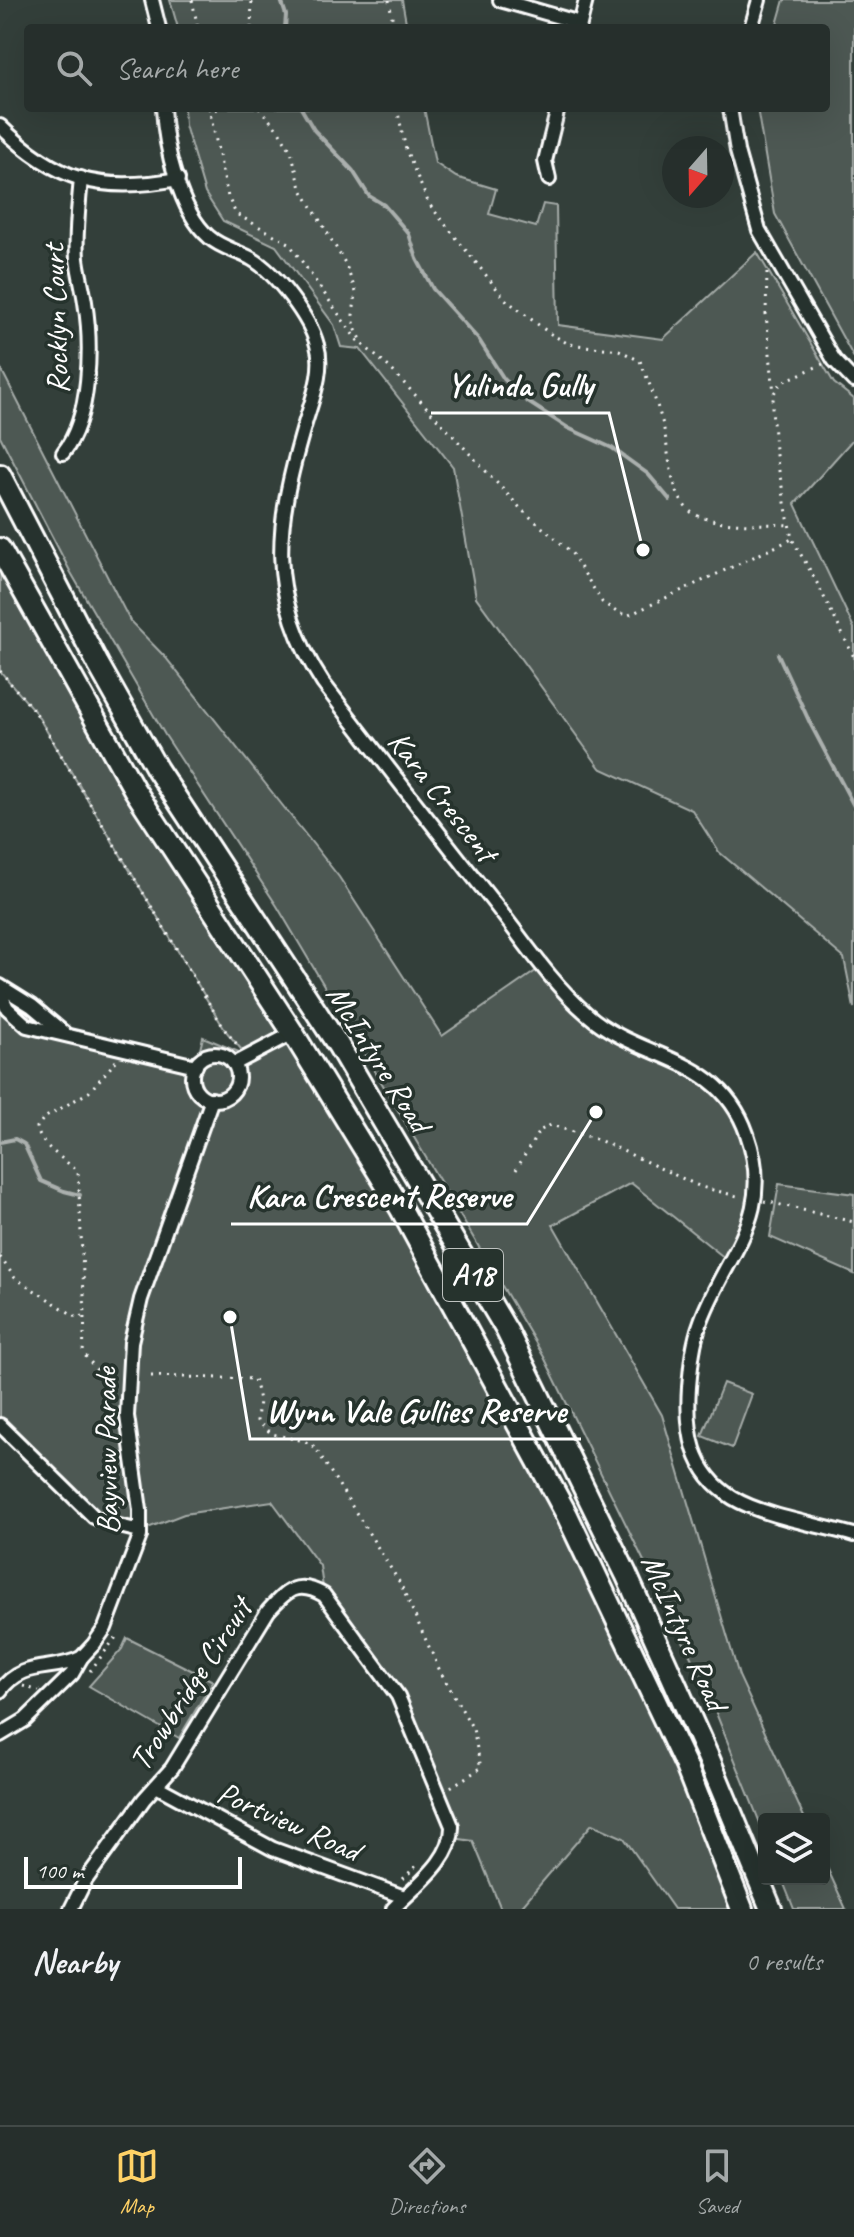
<!DOCTYPE html>
<style>
:root{--surface:#262f2c;--page:#2e3734;--text:#f1f3f6;--muted:#a4a9a9;--line:#424a48;--accent:#ffd166}
body{margin:0;font-family:Caveat,sans-serif;background:var(--page);color:var(--text)}
.controls{position:absolute;right:24px;bottom:24px;display:grid;overflow:hidden;border-radius:8px;box-shadow:0 8px 32px #0002}
.controls button{width:72px;height:72px;display:grid;place-items:center;padding:0;border:0;border-bottom:2px solid var(--line);background:var(--surface);color:var(--text);font:40px sans-serif}
.compass{position:absolute;left:662px;top:136px;width:72px;height:72px;border-radius:50%;background:var(--surface);box-shadow:0 8px 32px #0002;rotate:200deg}
.scale{position:absolute;left:24px;bottom:20px;width:218px;box-sizing:border-box;padding-left:8px;border:4px solid #fff;border-top:0;font-size:22px;line-height:28px;white-space:nowrap;color:#fff;-webkit-text-stroke:6px #26332d;paint-order:stroke}
.list{margin:0;padding:0;list-style:none}
h2{display:flex;justify-content:space-between;align-items:center;height:104px;margin:0;padding:0 32px;font-size:34px}
h2 small{font-size:26px;font-weight:400;color:var(--muted)}
.icon{flex:none;width:44px;height:44px;fill:none;stroke:currentColor;stroke-width:2;stroke-linecap:round;stroke-linejoin:round}
.map{position:relative;flex:none;width:854px;height:1909px;overflow:hidden}
.search{position:absolute;background:var(--surface);box-shadow:0 8px 32px #0002;left:24px;right:24px;top:24px;height:88px;display:flex;align-items:center;gap:20px;box-sizing:border-box;padding:0 28px;border-radius:8px;color:var(--muted);font-size:30px}
.sheet{height:216px;background:var(--surface)}
nav{display:flex;justify-content:space-around;align-items:center;box-sizing:border-box;height:112px;border-top:2px solid var(--line);background:var(--surface);font-size:22px;color:var(--muted)}
nav a{display:grid;justify-items:center;gap:4px}
nav .on{color:var(--accent)}
.map>svg:first-child{display:block}
</style>
<div class="map">
<svg width="854" height="1909" viewBox="0 0 854 1909">
<rect width="100%" height="100%" fill="#333f3a"/>
<filter id="ink" filterUnits="userSpaceOnUse"><feTurbulence type="fractalNoise" baseFrequency=".0125" numOctaves="2"/><feDisplacementMap in="SourceGraphic" scale="16" xChannelSelector="R" yChannelSelector="G"/><feConvolveMatrix kernelMatrix="1 2 1 2 8 2 1 2 1" color-interpolation-filters="sRGB"/></filter>
<g filter="url(#ink)">
<!-- green -->
<g fill="#4d5853" stroke="#a6aca9" stroke-width="2">
<path d="M170 0H402L407 28H178Z"/>
<path d="M784 0H854V358L775 214 757 108H826V28H776Z"/>
<path d="M184 108H424L435 163 456 177 496 189 489 214 536 227 543 204 556 206 558 325 663 339 757 252 834 383 854 399V438L795 504 854 628V1008L844 958 719 852 692 810 600 768 476 597 453 467 360 349 341 347 334 325 276 246 223 221 205 193 185 125Z"/>
<path d="M0 367 130 621 166 658 339 877 442 1036 543 966 580 1008 709 1080 747 1134 754 1198 726 1259 631 1183 553 1225 662 1415 739 1676 805 1819H764V1833L706 1688 544 1357 277 906 165 735 70 571 0 436Z"/>
<path d="M0 549 245 958 567 1515 742 1909H674L624 1838 592 1824 519 1909H501L473 1841 453 1838 398 1696 324 1595 320 1566 272 1501 184 1514 140 1531 111 1524 0 1425V986L67 1035 196 1066 203 1037 246 1055 225 1030 36 713 0 671Z"/>
<path d="M779 1184 854 1194V1274L770 1237Z"/>
<path d="M723 1383 752 1394 732 1448 702 1436Z"/>
<path d="M127 1638 213 1681 179 1738 89 1686 122 1649Z"/>
<path d="M824 1861 846 1909H794L782 1879H824Z"/>
</g>
<g fill="none" stroke-linecap="round" stroke-linejoin="round">
<!-- stream -->
<g stroke="#abb0ae" stroke-width="4">
<path d="M281 0 286 15 285 28"/>
<path d="M301 108 314 130 353 171 369 196 384 205 409 234 417 259 433 289 479 340 504 379 528 402 568 428 612 448 648 474 670 500"/>
<path d="M778 654 810 723 854 806"/>
<path d="M0 1142 15 1139 24 1144 41 1181 64 1191 80 1195"/>
</g>
<!-- street casing -->
<g stroke="#fff" stroke-width="18">
<g id="street">
<path d="M152 0 159 28"/>
<path d="M500 0 580 23"/>
<path d="M579 28 586 0"/>
<path d="M751 28 759 0"/>
<path d="M163 108C165 146 179 211 209 237 221 248 238 251 252 259 276 273 310 318 317 345 325 371 311 402 304 427 276 523 265 594 323 683 379 756 436 830 494 903 523 940 551 983 587 1014 641 1062 719 1053 747 1134 776 1216 726 1253 701 1321 693 1342 691 1364 689 1387 686 1431 691 1472 733 1498 763 1516 819 1525 854 1535"/>
<path d="M730 108 737 151 759 230 834 360 854 381"/>
<path d="M0 126C57 182 100 193 178 179"/>
<path d="M549 179 545 161 558 108"/>
<path d="M63 453C91 418 92 345 85 302 83 288 79 274 77 259 75 232 79 204 81 178"/>
<path d="M0 986 32 1006 64 1033"/>
<path d="M0 993 7 1008 27 1026 196 1066"/>
<circle cx="215" cy="1077" r="23"/>
<path d="M234 1064 293 1033"/>
<path d="M0 1425 94 1517 111 1524 140 1531"/>
<path d="M0 1691C23 1659 50 1673 81 1658"/>
<path d="M0 1735 25 1720 72 1674 81 1658 94 1644 105 1628 140 1536V1510L127 1416 131 1342 141 1299 212 1099"/>
<path d="M156 1786 273 1849 404 1897"/>
<path d="M71 1909 85 1881 144 1799 172 1768 268 1611C286 1591 297 1579 324 1595L398 1696 452 1826C453 1860 415 1886 393 1909"/>
</g>
</g>
<!-- primary casing -->
<g stroke="#fff" stroke-width="26">
<g id="primary">
<path d="M0 475 98 664 157 769 338 1045 507 1331 626 1574 709 1759 771 1909"/>
<path d="M0 549 134 789 293 1033 401 1209 567 1515 686 1766 742 1909"/>
</g>
</g>
<!-- path -->
<g stroke="#fff" stroke-width="3" stroke-dasharray="2 6" stroke-linecap="butt">
<path d="M192 0 198 28"/>
<path d="M389 0 394 28"/>
<path d="M251 28 252 0"/>
<path d="M209 108 228 197 236 214 289 243 356 339 390 368 523 511 571 552 602 602 618 613 629 615 792 539"/>
<path d="M259 108 279 131 291 151 301 188 345 263 356 292 353 315 355 328 363 343"/>
<path d="M397 108 406 150 429 204 505 299 549 333 569 344 619 350 640 361C649 382 657 403 663 425 669 449 670 497 691 512 713 527 763 523 789 525"/>
<path d="M210 116 218 108"/>
<path d="M767 273 766 314 774 393"/>
<path d="M823 364 782 382 774 393 772 407 775 450 792 539 815 579 854 657"/>
<path d="M0 671 36 713 225 1030 240 1048"/>
<path d="M516 1170 539 1131 551 1125 599 1140 701 1187 741 1197"/>
<path d="M764 1201 854 1222"/>
<path d="M0 1257 15 1278 78 1318 85 1315 78 1172C64 1158 39 1146 37 1127L44 1118 89 1092 116 1061"/>
<path d="M85 1317 83 1353 101 1375"/>
<path d="M151 1376 254 1379 259 1400 257 1421 272 1434 304 1441 315 1447 400 1583 440 1671 473 1729 481 1768 449 1788"/>
<path d="M102 1505 126 1506"/>
<path d="M90 1671 117 1636"/>
<path d="M23 1686 39 1691"/>
<path d="M403 1879 418 1864"/>
</g>
<!-- street -->
<use href="#street" stroke="#26332d" stroke-width="12"/>
<!-- primary -->
<use href="#primary" stroke="#26332d" stroke-width="20"/>
</g>
</g>
<g text-anchor="middle" stroke-width="7" stroke-linejoin="round" paint-order="stroke">
<!-- shield labels -->
<rect fill="#26332d" stroke="#bec2c0" stroke-width="2" x="443" y="1249" width="60" height="52" rx="6"/>
<g font-size="30" font-weight="bold" fill="#fff">
<text x="473" y="1285">A18</text>
</g>
<!-- street labels -->
<g font-size="32" fill="#fff" stroke="#26332d">
<text transform="translate(55 319) rotate(-92)" y="11">Rocklyn Court</text>
<text transform="translate(443 796) rotate(52)" y="11">Kara Crescent</text>
<text transform="translate(379 1058) rotate(58)" y="11">McIntyre Road</text>
<text transform="translate(106 1451) rotate(-91)" y="11">Bayview Parade</text>
<text transform="translate(685 1632) rotate(66)" y="11">McIntyre Road</text>
<text transform="translate(190 1684) rotate(-57)" y="11">Trowbridge Circuit</text>
<text transform="translate(289 1821) rotate(24)" y="11">Portview Road</text>
</g>
</g>
<!-- callouts -->
<path fill="none" stroke="#fff" stroke-width="3" d="M643 550L609 413H431M596 1112L527 1224H231M230 1317L250 1439H581"/>
<g fill="#fff" stroke="#26332d" stroke-width="3">
<circle cx="643" cy="550" r="8"/>
<circle cx="596" cy="1112" r="8"/>
<circle cx="230" cy="1317" r="8"/>
</g>
<g font-size="34" text-anchor="middle" font-weight="bold" fill="#fff" stroke="#26332d" stroke-width="7" stroke-linejoin="round" paint-order="stroke">
<text x="520" y="396">Yulinda Gully</text>
<text x="379" y="1207">Kara Crescent Reserve</text>
<text x="416" y="1422">Wynn Vale Gullies Reserve</text>
</g>
</svg>
<div class="controls">
<button><svg class="icon" aria-label="layers" viewBox="0 0 24 24"><path d="M12 4l9 5-9 5-9-5zM3 14l9 5 9-5"/></svg></button>
</div>
<svg class="compass" viewBox="-18 -18 36 36"><path d="M0-13l5 13h-10z" fill="#e53935"/><path d="M0 13l5-13h-10z" fill="#a4a9a9"/></svg>
<div class="scale">100 m</div>
<div class="search"><svg class="icon" aria-label="search" viewBox="0 0 24 24"><circle cx="10" cy="10" r="6"/><path d="M15 15l6 6"/></svg>Search here</div>
</div>
<section class="sheet">
<h2>Nearby<small>0 results</small></h2>
<ul class="list">
</ul>
</section>
<nav>
<a class="on"><svg class="icon" aria-label="map" viewBox="0 0 24 24"><path d="M3 6l6-2 6 2 6-2v14l-6 2-6-2-6 2zM9 4v14M15 6v14"/></svg>Map</a>
<a><svg class="icon" aria-label="directions" viewBox="0 0 24 24"><path d="M12 3l9 9-9 9-9-9zM9 14v-3h6M13 9l2 2-2 2"/></svg>Directions</a>
<a><svg class="icon" aria-label="saved" viewBox="0 0 24 24"><path d="M7 4h10v16l-5-4-5 4z"/></svg>Saved</a>
</nav>
